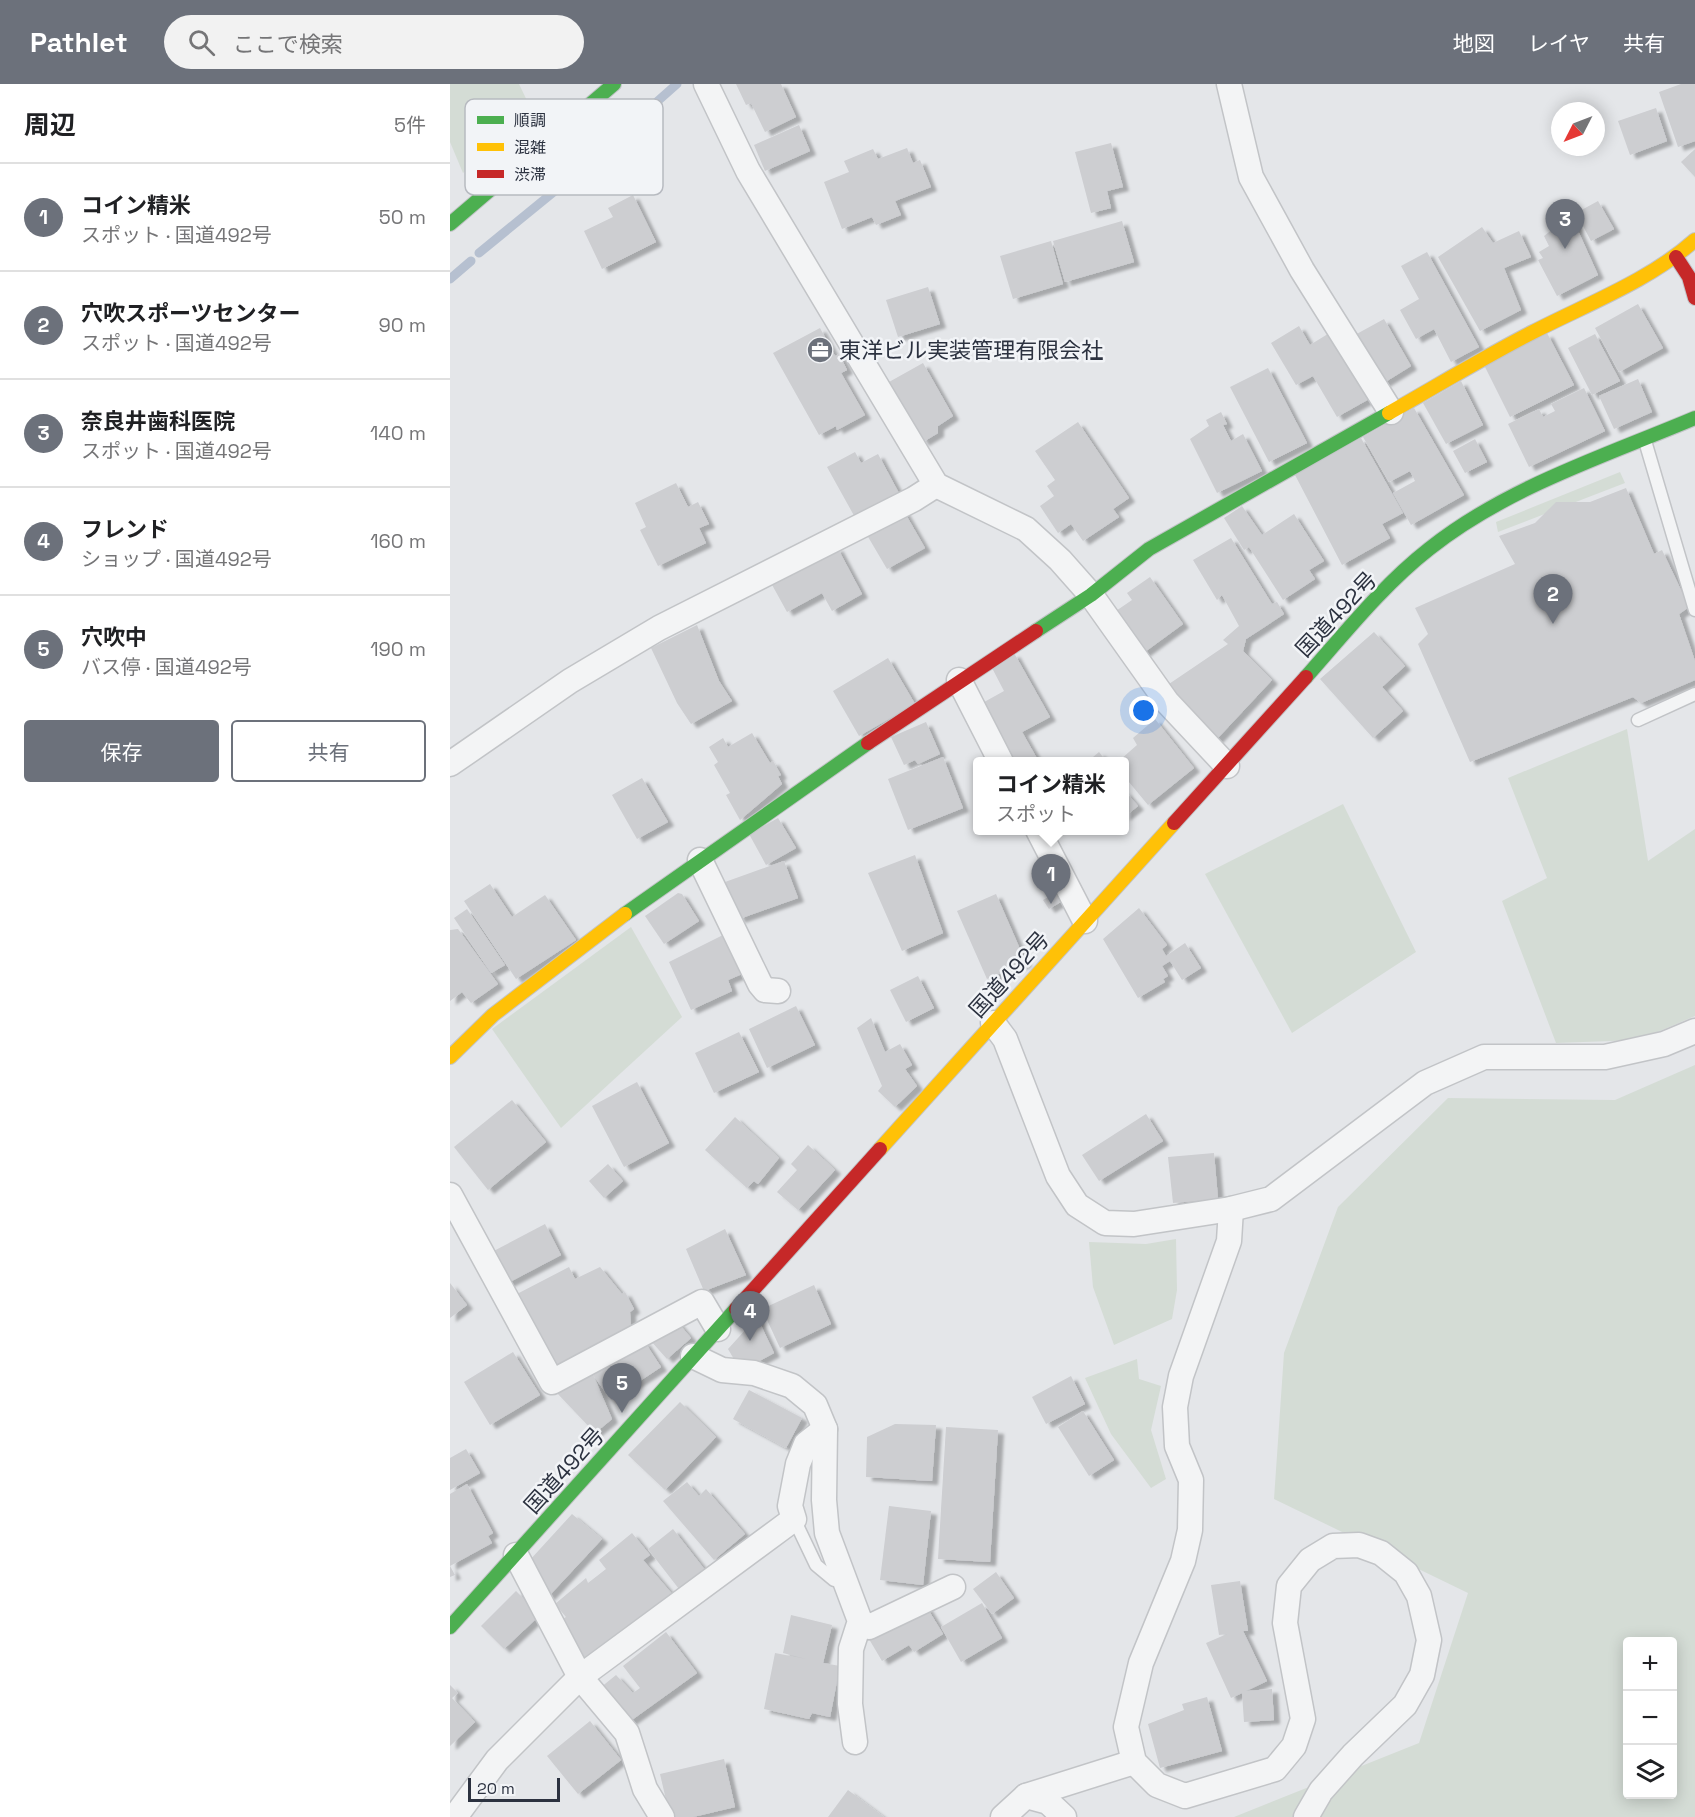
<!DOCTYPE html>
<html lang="ja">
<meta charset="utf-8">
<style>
:root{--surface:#fff;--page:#f2f2f2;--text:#202124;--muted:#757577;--line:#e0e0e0;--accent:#6c717b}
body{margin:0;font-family:"Space Grotesk","Noto Sans JP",sans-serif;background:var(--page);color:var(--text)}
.controls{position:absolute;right:18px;bottom:18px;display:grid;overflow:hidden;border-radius:6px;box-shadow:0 3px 15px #0003}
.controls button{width:54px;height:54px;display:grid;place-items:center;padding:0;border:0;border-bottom:2px solid var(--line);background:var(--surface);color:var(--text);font:30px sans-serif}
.compass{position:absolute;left:1101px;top:18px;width:54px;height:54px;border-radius:50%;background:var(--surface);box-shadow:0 3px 15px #0003;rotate:228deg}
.scale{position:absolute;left:18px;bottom:15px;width:92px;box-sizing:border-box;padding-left:6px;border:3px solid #2c3240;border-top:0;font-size:16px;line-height:21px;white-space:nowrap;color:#2c3240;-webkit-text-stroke:4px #f2f4f7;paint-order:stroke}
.you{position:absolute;left:694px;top:627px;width:21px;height:21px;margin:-15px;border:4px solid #fff;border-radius:50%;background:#1a73e8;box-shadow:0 0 0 9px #1a73e833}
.badge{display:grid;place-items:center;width:39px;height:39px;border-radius:50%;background:var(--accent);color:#fff;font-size:20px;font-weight:700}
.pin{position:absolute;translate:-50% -50px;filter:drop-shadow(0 2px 3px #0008)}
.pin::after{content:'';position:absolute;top:32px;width:21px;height:18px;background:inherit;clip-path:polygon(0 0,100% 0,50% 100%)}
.popup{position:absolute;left:523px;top:673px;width:156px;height:78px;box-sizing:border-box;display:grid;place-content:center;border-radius:6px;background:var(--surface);filter:drop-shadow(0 2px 4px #0005);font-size:20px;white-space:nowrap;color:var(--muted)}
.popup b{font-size:22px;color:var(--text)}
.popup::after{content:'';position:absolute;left:50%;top:100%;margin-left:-12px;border:12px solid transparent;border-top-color:var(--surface)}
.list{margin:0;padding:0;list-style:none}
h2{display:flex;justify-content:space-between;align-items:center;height:78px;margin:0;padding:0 24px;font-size:26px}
h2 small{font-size:20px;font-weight:400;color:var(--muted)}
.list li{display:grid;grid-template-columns:39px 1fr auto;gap:18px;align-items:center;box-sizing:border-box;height:108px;padding:0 24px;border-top:2px solid var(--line)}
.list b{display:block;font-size:22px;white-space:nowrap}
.list p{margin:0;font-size:20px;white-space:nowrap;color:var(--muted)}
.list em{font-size:20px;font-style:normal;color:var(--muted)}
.actions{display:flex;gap:12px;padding:18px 24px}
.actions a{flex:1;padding:14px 0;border:2px solid var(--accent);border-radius:6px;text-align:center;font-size:21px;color:var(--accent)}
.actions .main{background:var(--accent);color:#fff}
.icon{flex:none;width:33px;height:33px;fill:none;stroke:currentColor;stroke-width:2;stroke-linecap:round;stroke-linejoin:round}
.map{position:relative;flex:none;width:1245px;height:1733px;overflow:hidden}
header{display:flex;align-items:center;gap:36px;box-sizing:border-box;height:84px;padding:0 30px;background:var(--accent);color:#fff}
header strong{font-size:28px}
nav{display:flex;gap:33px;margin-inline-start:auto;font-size:21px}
.search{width:420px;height:54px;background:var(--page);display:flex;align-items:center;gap:15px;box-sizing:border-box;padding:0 21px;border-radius:33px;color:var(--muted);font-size:22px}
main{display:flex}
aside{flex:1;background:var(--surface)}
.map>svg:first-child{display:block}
</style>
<header>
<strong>Pathlet</strong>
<div class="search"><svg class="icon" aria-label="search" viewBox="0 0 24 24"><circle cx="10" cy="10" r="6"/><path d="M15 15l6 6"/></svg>ここで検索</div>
<nav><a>地図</a><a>レイヤ</a><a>共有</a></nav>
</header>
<main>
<aside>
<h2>周辺<small>5件</small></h2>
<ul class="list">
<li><span class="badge">1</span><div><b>コイン精米</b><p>スポット · 国道492号</p></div><em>50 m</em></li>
<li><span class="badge">2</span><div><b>穴吹スポーツセンター</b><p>スポット · 国道492号</p></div><em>90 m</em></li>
<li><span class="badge">3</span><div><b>奈良井歯科医院</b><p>スポット · 国道492号</p></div><em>140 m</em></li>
<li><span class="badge">4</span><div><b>フレンド</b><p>ショップ · 国道492号</p></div><em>160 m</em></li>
<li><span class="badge">5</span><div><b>穴吹中</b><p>バス停 · 国道492号</p></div><em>190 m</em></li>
</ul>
<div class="actions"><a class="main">保存</a><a>共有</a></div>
</aside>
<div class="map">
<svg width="1245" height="1733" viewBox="0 0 1245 1733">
<defs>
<filter id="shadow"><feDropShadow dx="6" dy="4" stdDeviation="1.5" flood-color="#0004"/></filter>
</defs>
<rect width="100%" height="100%" fill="#e4e6e9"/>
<!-- green -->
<g fill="#d4dcd5" fill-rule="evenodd">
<path d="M0 0H69L82 27 13 89 0 58Z"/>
<path d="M1170 388 1175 399 1048 448 1046 438Z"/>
<path d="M1177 645 1198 777 1245 745V932L1189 956 1106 959 1052 817 1097 794 1058 694Z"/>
<path d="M893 720 966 868 842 949 755 790Z"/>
<path d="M181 843 232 933 111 1044 42 945Z"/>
<path d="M1245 981V1733H784L969 1659 1018 1509 824 1415 834 1269 888 1123 998 1014 1165 1016ZM1178 1558H1222V1710H1178Z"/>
<path d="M726 1155 727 1206 722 1235 664 1261 643 1203 639 1158 696 1160Z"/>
<path d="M687 1275 689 1295 711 1302 701 1346 716 1395 701 1404 661 1350 635 1294Z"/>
</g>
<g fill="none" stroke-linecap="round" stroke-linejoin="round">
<!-- stream -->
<g stroke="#b6c0d0" stroke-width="9">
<path d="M29 169 122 93 227 0"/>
<path d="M0 195 21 177"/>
</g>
</g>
<!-- building -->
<g fill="#cdced1" filter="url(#shadow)">
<path d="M286 0H331L346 33 315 48 301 19 296 21Z"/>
<path d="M1231 0H1245V57L1228 63 1209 8Z"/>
<path d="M1206 24 1217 57 1180 71 1168 37Z"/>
<path d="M349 41 360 67 315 87 304 61Z"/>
<path d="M661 59 673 103 657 107 661 124 641 129 625 68Z"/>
<path d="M457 64 463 79 470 76 481 103 445 117 451 131 426 141 422 133 392 145 374 98 399 88 394 77 423 65 428 75Z"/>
<path d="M1245 65V93L1231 78Z"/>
<path d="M183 111 206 158 152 185 134 147 163 133 158 124Z"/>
<path d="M1148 117 1164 145 1141 157 1126 129Z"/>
<path d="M1116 120 1148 191 1107 212 1088 176 1093 174 1089 168 1099 162 1094 152 1108 141 1101 128Z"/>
<path d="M672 137 684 178 615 198 603 157Z"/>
<path d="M1032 143 1043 159 1069 147 1081 173 1054 184 1071 226 1030 247 988 173Z"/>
<path d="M601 157 613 200 563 215 550 172Z"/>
<path d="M977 168 1029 263 1001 278 984 245 966 255 950 226 969 215 951 182Z"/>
<path d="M478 203 490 240 448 253 436 216Z"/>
<path d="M1188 220 1213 264 1169 288 1145 244Z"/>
<path d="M934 235 961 282 932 300 903 252Z"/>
<path d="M849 242 860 261 881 248 919 315 887 333 863 292 846 301 821 259Z"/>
<path d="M370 244 385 272 389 270 397 286 391 289 415 331 387 346 386 342 369 351 323 269Z"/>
<path d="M1097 249 1124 301 1060 333 1034 281Z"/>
<path d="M1145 250 1170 297 1142 311 1118 264Z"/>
<path d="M473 279 503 332 488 342V349L473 358 439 298Z"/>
<path d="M818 284 857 359 819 378 780 303Z"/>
<path d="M1188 295 1202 328 1164 345 1149 312Z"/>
<path d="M1011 297 1033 341 996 360 973 319Z"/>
<path d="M1134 304 1155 347 1079 383 1058 340 1089 325 1093 333 1105 327 1101 320Z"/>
<path d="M964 324 1014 411 961 441 943 409 965 397 960 387 939 398 913 353Z"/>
<path d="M771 328 777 340 773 341 781 357 793 350 812 387 767 409 740 355 759 342 756 336Z"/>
<path d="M628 338 679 414 663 425 669 433 633 457 621 440 608 449 590 422 604 412 597 402 605 396 585 367Z"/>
<path d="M911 354 953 429 932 440 940 454 892 481 845 391Z"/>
<path d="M1025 355 1037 378 1015 389 1003 367Z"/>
<path d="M405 368 411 379 428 370 451 413 407 437 377 383Z"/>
<path d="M226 399 238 423 248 418 259 440 249 444 256 459 208 482 190 446 196 443 185 419Z"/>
<path d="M1176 404 1204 470 1212 466 1239 523 1229 530 1245 577V596L1191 619 1183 613 1020 678 968 560 978 550 965 524 1065 480 1049 452 1085 439 1106 418H1140Z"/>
<path d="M792 422 812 451 844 430 874 477 859 486 865 495 833 516 799 463 794 466 774 434Z"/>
<path d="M452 424 475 464 437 485 414 446Z"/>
<path d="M781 454 822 520 827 518 834 530 796 555 793 567 822 596 766 656 716 602 778 560 773 556 789 542 772 511 767 516 743 476Z"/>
<path d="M387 463 412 510 382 527 372 509 337 528 321 499Z"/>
<path d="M700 493 733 540 692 570 663 529 682 516 677 509Z"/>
<path d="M247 541 269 597 282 617 241 640 227 619 201 564Z"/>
<path d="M924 548 955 582 932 603 953 627 923 654 870 595Z"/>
<path d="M564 569 600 633 572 648 589 678H558L527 622 554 607 541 582Z"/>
<path d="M438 574 465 620 409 652 383 607Z"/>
<path d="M705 635 744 684 698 721 674 692V678L671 675 687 661 683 654Z"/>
<path d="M476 638 490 670 468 680 465 676 454 681 441 653Z"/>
<path d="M302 649 320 679 323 677 331 691 328 692 332 700 290 736 276 711 280 709 264 681 268 678 259 663 273 654 278 663Z"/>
<path d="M649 668 657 678H637Z"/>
<path d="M493 673 513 724 458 746 438 695Z"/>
<path d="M192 694 218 738 187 755 162 711Z"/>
<path d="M674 706 688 722 674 733Z"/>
<path d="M328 734 346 764 316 781 299 750Z"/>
<path d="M465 771 493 849 452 867 418 789Z"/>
<path d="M334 777 348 814 289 835 275 798Z"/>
<path d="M40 800 62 833 95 811 126 856 66 895 14 817Z"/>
<path d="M609 807 614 816 599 825 593 816Z"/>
<path d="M228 809 232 810 249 837 214 860 195 832Z"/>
<path d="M546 810 576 879 537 895 507 827Z"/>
<path d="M689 824 717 861 712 865 716 872 735 859 751 884 732 896 720 877 712 882 718 892 713 895 715 898 688 914 653 855Z"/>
<path d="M17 825 55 881 41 889 4 834Z"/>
<path d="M8 845 48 900 21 919 12 908 0 917V846Z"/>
<path d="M273 851 292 890 278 896 282 907 241 926 219 878Z"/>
<path d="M468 892 484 924 456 938 440 906Z"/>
<path d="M346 922 365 961 317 984 299 945Z"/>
<path d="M421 934 435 968 450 960 462 981 455 985 467 1002 445 1023 428 1007 432 1002 407 944Z"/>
<path d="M289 948 309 988 264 1009 245 969Z"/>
<path d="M187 998 219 1059 174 1083 142 1022Z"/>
<path d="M62 1016 96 1058 38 1106 4 1063Z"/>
<path d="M696 1030 713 1057 649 1097 632 1071Z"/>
<path d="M285 1033 329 1074 308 1100 304 1097 297 1104 255 1066Z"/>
<path d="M358 1061 385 1086 348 1126 327 1108 347 1086 341 1080Z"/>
<path d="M764 1069 768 1115 723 1119 718 1073Z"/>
<path d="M158 1080 173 1097 154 1114 139 1097Z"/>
<path d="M95 1140 111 1171 54 1201 38 1170Z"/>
<path d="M275 1145 296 1191 254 1207 236 1165Z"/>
<path d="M119 1183 125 1195 150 1183 172 1210 175 1208 184 1225 180 1228 181 1246 103 1284 65 1211Z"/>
<path d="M0 1199 17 1221 0 1234Z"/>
<path d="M364 1201 381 1240 330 1264 312 1225Z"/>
<path d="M307 1233 324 1269 300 1282H288L278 1265Z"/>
<path d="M224 1234 241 1254 217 1275 200 1256Z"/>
<path d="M194 1257 211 1283 161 1316 143 1291Z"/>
<path d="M63 1268 90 1311 40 1341 14 1298Z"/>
<path d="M142 1288 162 1335 145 1349 106 1308Z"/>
<path d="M621 1292 635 1320 596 1340 582 1313Z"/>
<path d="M299 1306 352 1334 336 1364 283 1335Z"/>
<path d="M230 1318 266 1353 215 1406 178 1371Z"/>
<path d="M633 1327 664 1376 639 1392 608 1343Z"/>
<path d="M445 1340 486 1341 482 1397 416 1393 417 1353Z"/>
<path d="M496 1343 548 1346 540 1478 488 1475Z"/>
<path d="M16 1365 30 1389 0 1406V1374Z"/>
<path d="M237 1398 249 1412 256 1405 295 1450 264 1476 213 1417Z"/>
<path d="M17 1400 43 1449 38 1452 42 1459 0 1482 5 1491 0 1493V1410Z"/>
<path d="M439 1422 481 1427 473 1501 430 1496Z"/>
<path d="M122 1430 152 1455 98 1513 79 1477Z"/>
<path d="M223 1445 255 1486 229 1505 198 1465Z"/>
<path d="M182 1449 200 1471 193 1476 223 1511 139 1581 117 1554 122 1550 111 1536 116 1533 105 1520 136 1494 138 1499 156 1485 149 1476Z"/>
<path d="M546 1488 564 1514 542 1530 523 1505Z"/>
<path d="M790 1497 798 1547H793L817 1597 796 1607 822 1605 824 1636 794 1638 792 1609 781 1614 756 1559 777 1550 769 1551 761 1501Z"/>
<path d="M66 1507 90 1531 54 1565 31 1542Z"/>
<path d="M532 1519 552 1554 511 1578 491 1543Z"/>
<path d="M476 1522 493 1550 464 1568 459 1561 432 1577 416 1550Z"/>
<path d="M341 1531 382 1541 373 1579 390 1582 380 1633 362 1629 359 1635 314 1625 325 1569 356 1575 333 1569Z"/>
<path d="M216 1548 247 1589 179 1638 150 1604 166 1591 183 1609 190 1604 173 1582Z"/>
<path d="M0 1601 8 1609 2 1614 25 1638 0 1662Z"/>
<path d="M757 1613 772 1667 710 1684 698 1640 734 1626 732 1620Z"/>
<path d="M140 1637 171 1676 128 1710 97 1672Z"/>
<path d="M274 1675 285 1723 243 1733H220L210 1690Z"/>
<path d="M398 1706 434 1733H378Z"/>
</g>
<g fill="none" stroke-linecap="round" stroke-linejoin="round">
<!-- lane casing -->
<g stroke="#c2c4c7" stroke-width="15">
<g id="lane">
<path d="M1195 357 1245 526"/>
<path d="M1188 636 1245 610"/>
<path d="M344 1435 366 1481 384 1496 394 1494"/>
</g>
</g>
<!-- street casing -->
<g stroke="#c2c4c7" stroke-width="27">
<g id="street">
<path d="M256 0 298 87 486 401 576 445 610 476 641 511 717 618 777 682"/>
<path d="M779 0 801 93 852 186 941 328"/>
<path d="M509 596 551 678"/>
<path d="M0 680 120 597 209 544 464 415 486 401"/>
<path d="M588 746 635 837"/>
<path d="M250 776 310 900 315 906 328 907"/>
<path d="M543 939 555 955 608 1092 627 1121 655 1139 684 1140 781 1125 821 1115 975 999 1034 973H1155L1214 960 1245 947"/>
<path d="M0 1111 102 1298 252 1218 268 1245"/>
<path d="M781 1125 779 1157 731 1292 725 1323 727 1362 741 1396 740 1446 733 1477 691 1579 676 1643 684 1678 707 1701 735 1712 825 1685 844 1662 853 1635 835 1539 839 1502 860 1476 883 1462 909 1461 931 1469 956 1489 969 1512 979 1556 972 1591 955 1621 903 1671 871 1707 856 1733"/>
<path d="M243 1272 272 1286 304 1289 342 1302 365 1321 375 1345 374 1416 377 1449 410 1537 401 1565 400 1620 405 1658"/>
<path d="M66 1471 130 1593 177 1649 195 1705 212 1733"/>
<path d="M410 1537 419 1543 503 1503"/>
<path d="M576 1712 684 1678"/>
<path d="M5 1733 47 1676 130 1593 344 1435 340 1422 348 1380 356 1360 375 1345"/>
<path d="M553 1733 576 1712 598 1718 614 1733"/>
</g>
</g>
<!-- fast casing -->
<g stroke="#c2c4c7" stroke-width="16">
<g id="fast">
<path d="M0 140 164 0"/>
<path d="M586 547 641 511 699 465 939 329"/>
<path d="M856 593C895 549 933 501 979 465 1057 403 1155 372 1245 334"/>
<path d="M175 830 418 659"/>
<path d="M0 1543 286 1225"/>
</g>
</g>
<!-- slow casing -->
<g stroke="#c2c4c7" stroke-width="16">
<g id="slow">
<path d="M939 329C987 302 1034 273 1083 248 1137 220 1199 197 1245 156"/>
<path d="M0 973 43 931 175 830"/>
<path d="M430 1065 724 739"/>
</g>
</g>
<!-- jam casing -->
<g stroke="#c2c4c7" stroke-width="16">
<g id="jam">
<path d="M1226 173 1239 193 1245 214"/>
<path d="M418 659 586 547"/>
<path d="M724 739 856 593"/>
<path d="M286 1225 430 1065"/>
</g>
</g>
<!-- lane -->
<use href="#lane" stroke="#f3f4f5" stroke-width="12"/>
<!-- street -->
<use href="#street" stroke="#f3f4f5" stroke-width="24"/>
<!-- fast -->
<use href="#fast" stroke="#4caf50" stroke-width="14"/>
<!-- slow -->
<use href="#slow" stroke="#ffc107" stroke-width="14"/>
<!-- jam -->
<use href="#jam" stroke="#c62828" stroke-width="14"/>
</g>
<!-- icons -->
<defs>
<g id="office-disc" transform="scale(1.35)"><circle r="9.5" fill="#6c717b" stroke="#f2f4f7"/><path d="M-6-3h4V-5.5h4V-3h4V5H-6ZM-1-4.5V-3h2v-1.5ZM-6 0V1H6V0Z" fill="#fff"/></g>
</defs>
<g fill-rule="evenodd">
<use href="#office-disc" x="370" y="266"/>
</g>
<g text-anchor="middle" stroke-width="5" stroke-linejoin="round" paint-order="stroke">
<!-- poi labels -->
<g font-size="22" fill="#2c3240" stroke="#f2f4f7" text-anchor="start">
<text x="389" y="274">東洋ビル実装管理有限会社</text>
</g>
<!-- street labels -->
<g font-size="22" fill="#2c3240" stroke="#f2f4f7">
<text transform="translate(886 530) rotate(-47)" y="8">国道492号</text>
<text transform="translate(559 890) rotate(-48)" y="8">国道492号</text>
<text transform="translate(114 1386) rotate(-48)" y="8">国道492号</text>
</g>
</g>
<!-- legend -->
<rect x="15" y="15" width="198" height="96" rx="9" fill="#f2f4f7" stroke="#b7bac0" stroke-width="1.5"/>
<rect x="27" y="32" width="27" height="8" fill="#4caf50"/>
<rect x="27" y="59" width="27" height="8" fill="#ffc107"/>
<rect x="27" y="86" width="27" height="8" fill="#c62828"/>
<g font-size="16" fill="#2c3240">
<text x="64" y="42">順調</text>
<text x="64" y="69">混雑</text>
<text x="64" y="96">渋滞</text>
</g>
</svg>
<div class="controls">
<button>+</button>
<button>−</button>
<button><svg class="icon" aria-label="layers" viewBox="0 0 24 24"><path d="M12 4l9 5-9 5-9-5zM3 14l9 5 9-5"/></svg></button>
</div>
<svg class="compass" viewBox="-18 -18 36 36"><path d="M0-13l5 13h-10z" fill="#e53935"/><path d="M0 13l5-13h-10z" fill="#757577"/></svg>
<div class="scale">20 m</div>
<div class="you"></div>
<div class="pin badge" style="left:601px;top:820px">1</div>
<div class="popup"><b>コイン精米</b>スポット</div>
<div class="pin badge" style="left:1103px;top:540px">2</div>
<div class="pin badge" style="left:1115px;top:165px">3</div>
<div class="pin badge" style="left:300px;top:1257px">4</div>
<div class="pin badge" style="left:172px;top:1329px">5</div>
</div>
</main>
